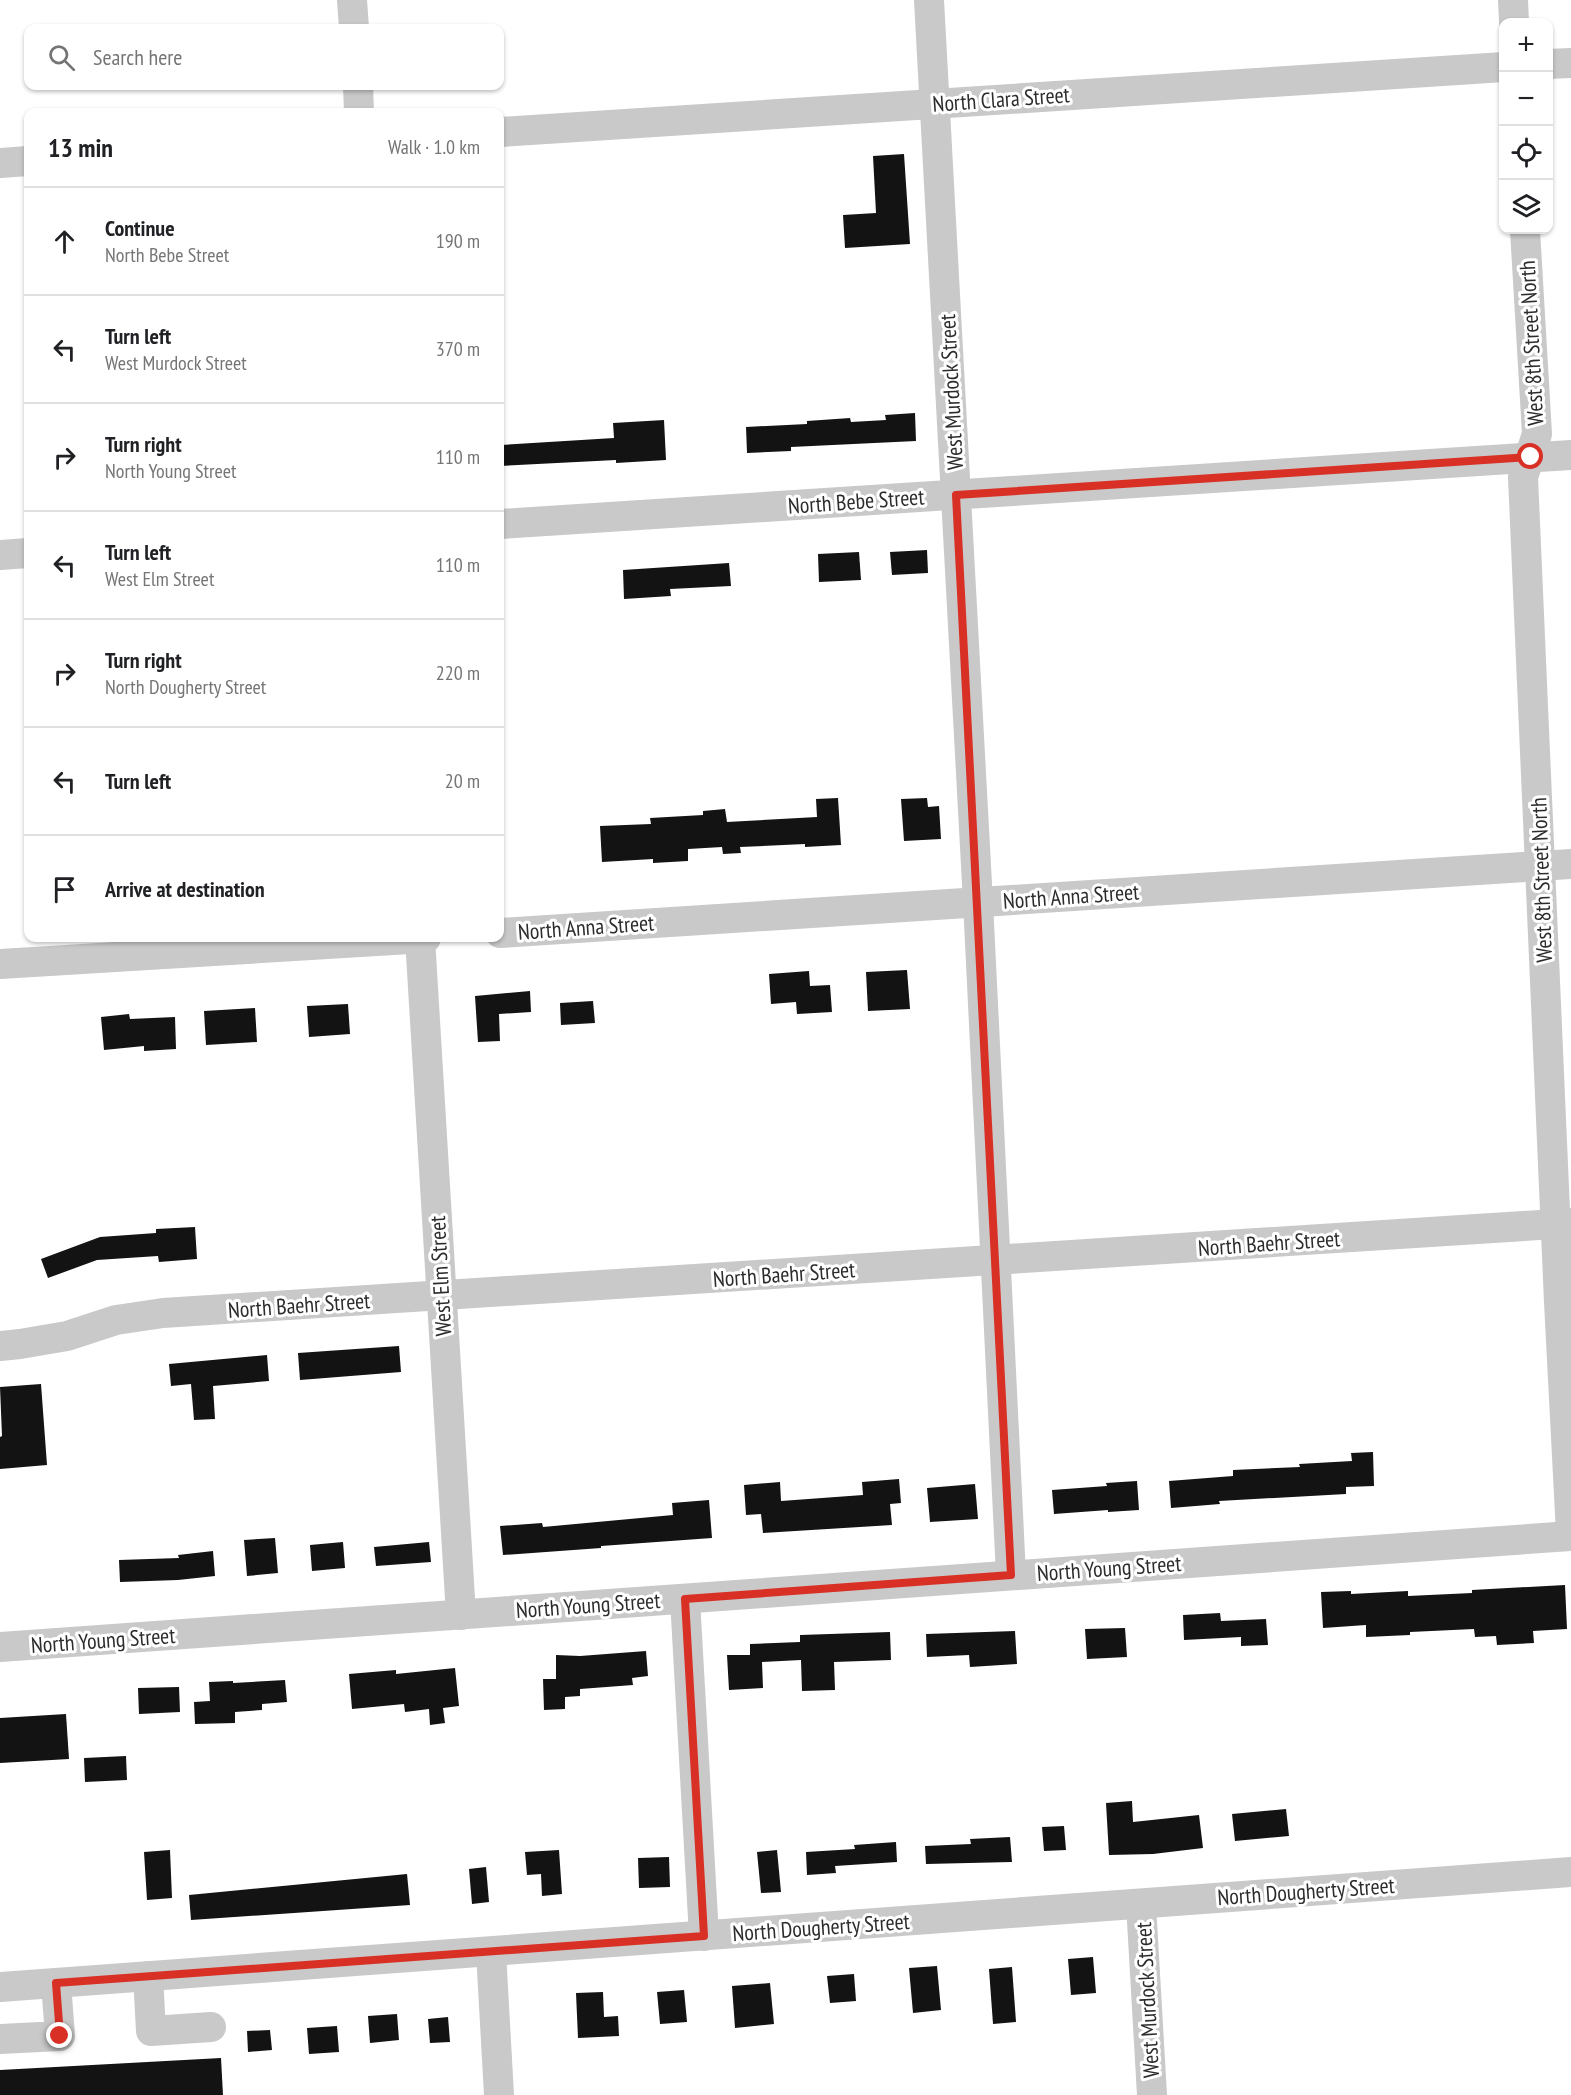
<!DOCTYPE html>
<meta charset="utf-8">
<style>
:root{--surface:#fff;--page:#f6f6f6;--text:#202124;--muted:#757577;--line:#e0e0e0}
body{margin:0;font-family:"PT Sans Narrow",sans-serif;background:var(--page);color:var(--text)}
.controls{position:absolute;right:18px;top:18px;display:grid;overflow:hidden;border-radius:12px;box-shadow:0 2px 4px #0004}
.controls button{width:54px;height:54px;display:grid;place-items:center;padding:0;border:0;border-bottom:2px solid var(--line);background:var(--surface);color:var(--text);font:30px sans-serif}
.stop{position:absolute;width:18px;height:18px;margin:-14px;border:4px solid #d93025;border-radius:50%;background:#fff}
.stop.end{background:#d93025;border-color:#fff;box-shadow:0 2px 6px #0008}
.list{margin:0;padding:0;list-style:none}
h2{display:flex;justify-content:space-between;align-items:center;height:78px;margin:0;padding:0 24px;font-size:26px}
h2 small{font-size:20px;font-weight:400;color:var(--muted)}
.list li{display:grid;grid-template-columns:39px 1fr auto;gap:18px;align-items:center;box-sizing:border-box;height:108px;padding:0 24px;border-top:2px solid var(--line)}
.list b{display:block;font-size:22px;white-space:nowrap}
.list p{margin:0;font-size:20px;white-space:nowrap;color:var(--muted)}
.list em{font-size:20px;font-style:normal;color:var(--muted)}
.icon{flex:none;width:33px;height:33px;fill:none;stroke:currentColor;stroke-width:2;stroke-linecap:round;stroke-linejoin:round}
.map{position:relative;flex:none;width:1571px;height:2095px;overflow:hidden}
.search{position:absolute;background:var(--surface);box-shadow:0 2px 4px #0004;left:24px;top:24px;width:480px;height:66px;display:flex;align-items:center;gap:15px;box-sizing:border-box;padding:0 21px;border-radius:12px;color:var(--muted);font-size:22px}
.panel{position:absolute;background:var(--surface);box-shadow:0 2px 4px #0004;left:24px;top:108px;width:480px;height:834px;border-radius:12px}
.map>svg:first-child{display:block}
</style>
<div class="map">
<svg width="1571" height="2095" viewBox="0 0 1571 2095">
<rect width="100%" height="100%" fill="#fff"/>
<!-- building -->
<g fill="#131313">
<path d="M904 154 910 244 845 248 843 215 876 213 873 156Z"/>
<path d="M915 413 916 441 791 447V451L747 453 746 427 807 424V421L850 418 851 422 886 420 885 415Z"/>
<path d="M664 420 666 460 616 463V460L500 466V445L614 438 613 423Z"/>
<path d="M927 550 928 573 892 575 890 552Z"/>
<path d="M859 552 861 580 819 582 818 554Z"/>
<path d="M729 563 731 586 670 589 671 596 624 599 623 570Z"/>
<path d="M838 798 841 845 805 847V844L740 847 741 853 723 854 722 847 688 849V861L653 863V859L602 862 600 826 651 824 650 818 703 815V811L725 809 727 822 817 817 816 799Z"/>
<path d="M927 798 928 807 939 806 941 839 904 841 901 799Z"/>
<path d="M907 970 910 1009 868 1011 866 972Z"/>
<path d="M809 971 810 986 830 985 832 1012 797 1014 796 1002 771 1004 769 974Z"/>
<path d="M530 991 531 1012 499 1014 500 1041 478 1042 475 996Z"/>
<path d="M593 1001 595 1023 561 1025 560 1003Z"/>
<path d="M348 1004 350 1034 309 1037 307 1006Z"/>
<path d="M255 1008 257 1042 206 1045 204 1011Z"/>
<path d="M129 1014 130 1019 175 1017 176 1049 144 1051V1046L104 1050 101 1017Z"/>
<path d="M195 1227 197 1259 159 1262 158 1256 97 1260 48 1278 41 1259 100 1237 156 1233V1229Z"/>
<path d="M399 1346 401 1372 300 1380 298 1353Z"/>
<path d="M267 1355 269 1381 213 1386 215 1419 194 1420 191 1384 171 1386 169 1364Z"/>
<path d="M41 1384 47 1465 0 1469V1437L2 1436 0 1387Z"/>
<path d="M1373 1452 1374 1486 1346 1487V1494L1219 1501 1220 1504 1171 1508 1169 1481 1233 1476V1470L1300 1467 1299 1464 1352 1461 1351 1453Z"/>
<path d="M899 1479 901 1503 890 1504 892 1525 763 1533 761 1514 746 1515 744 1485 780 1482 781 1501 863 1495 862 1482Z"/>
<path d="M1137 1481 1139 1510 1108 1512V1510L1054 1514 1052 1490 1107 1486 1106 1483Z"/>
<path d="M975 1484 978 1519 930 1522 927 1488Z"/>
<path d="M709 1500 712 1538 601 1546V1548L503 1555 500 1526 542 1523 543 1527 673 1515 672 1503Z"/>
<path d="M275 1538 278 1573 247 1576 244 1540Z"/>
<path d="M343 1542 345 1568 312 1571 310 1545Z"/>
<path d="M429 1542 431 1562 376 1566 374 1547Z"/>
<path d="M213 1551 215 1576 178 1580 120 1582 119 1560 179 1558 178 1555Z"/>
<path d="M1565 1585 1567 1629 1533 1631 1534 1643 1497 1645 1496 1636 1475 1637 1474 1629 1410 1632V1635L1366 1637V1625L1323 1628 1321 1592 1351 1591V1594L1408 1591V1596L1472 1593V1590Z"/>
<path d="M1220 1613 1221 1621 1266 1619 1268 1645 1241 1646V1637L1184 1640 1183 1615Z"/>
<path d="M1125 1628 1127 1657 1087 1659 1085 1629Z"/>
<path d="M1015 1631 1017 1664 970 1667 969 1655 927 1657 926 1634Z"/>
<path d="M890 1632 891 1660 834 1662 835 1690 802 1691 801 1660 762 1662 763 1688 729 1690 727 1655H750V1644L800 1642V1635Z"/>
<path d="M646 1651 648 1676 632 1678 633 1685 580 1689V1696L565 1697V1709L544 1710 543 1679H556V1655L580 1656Z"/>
<path d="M455 1668 459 1706 443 1708 445 1723 430 1725 429 1709 405 1712 404 1704 352 1709 349 1674 396 1670V1674Z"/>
<path d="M285 1680 287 1702 262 1704V1710L235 1712V1723L195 1724 194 1702 210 1701 209 1682 233 1681V1683Z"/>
<path d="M179 1687 180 1712 139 1714 138 1688Z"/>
<path d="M66 1714 69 1759 0 1763V1718Z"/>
<path d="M126 1756 127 1780 85 1782 84 1758Z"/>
<path d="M1132 1801 1133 1822 1199 1815 1203 1848 1153 1854 1109 1855 1106 1803Z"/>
<path d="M1286 1809 1289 1836 1235 1841 1232 1814Z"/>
<path d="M1064 1826 1066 1850 1044 1851 1042 1827Z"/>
<path d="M1010 1837 1012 1862 926 1864 925 1846 971 1844 970 1839Z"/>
<path d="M896 1842 897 1862 835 1866 836 1873 807 1875 806 1852 855 1849 854 1845Z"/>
<path d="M170 1850 172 1898 147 1900 144 1852Z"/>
<path d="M559 1850 562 1894 542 1896 541 1874 527 1875 525 1852Z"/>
<path d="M777 1850 781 1892 761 1893 757 1852Z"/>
<path d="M669 1857 670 1887 639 1888 638 1858Z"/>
<path d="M486 1867 489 1902 472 1904 469 1869Z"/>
<path d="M407 1874 410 1905 191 1920 189 1895Z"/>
<path d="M1093 1957 1096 1993 1071 1995 1068 1959Z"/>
<path d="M937 1966 941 2010 913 2013 909 1968Z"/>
<path d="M1012 1967 1016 2022 993 2024 989 1969Z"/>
<path d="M854 1974 856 2001 830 2003 827 1976Z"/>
<path d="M770 1983 774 2024 735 2028 732 1986Z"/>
<path d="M684 1990 687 2022 660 2024 657 1992Z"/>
<path d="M603 1992 604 2017 618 2016 619 2036 578 2038 576 1993Z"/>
<path d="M397 2014 399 2040 370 2043 368 2016Z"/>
<path d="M448 2017 450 2042 430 2043 428 2019Z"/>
<path d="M337 2026 339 2052 309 2054 307 2028Z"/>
<path d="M270 2030 272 2050 248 2052 247 2031Z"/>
<path d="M221 2058 223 2095H0V2070Z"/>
</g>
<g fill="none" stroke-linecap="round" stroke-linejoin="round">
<!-- minor -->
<g stroke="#c9c9c9" stroke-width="30">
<path d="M352 0 354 28"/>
<path d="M929 0 978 902 1011 1575"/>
<path d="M1513 0 1514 22"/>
<path d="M1548 64 1571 63"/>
<path d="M358 86 359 112"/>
<path d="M500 132 1504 67"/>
<path d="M0 163 28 161"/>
<path d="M1525 230 1537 434 1523 477 1559 1302 1571 1533"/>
<path d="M500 524 1571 455"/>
<path d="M0 555 28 553"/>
<path d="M500 933 1571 864"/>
<path d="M420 938 461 1615"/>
<path d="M0 964 426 938"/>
<path d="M0 1346 20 1344 67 1336 116 1320 163 1313 1571 1223"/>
<path d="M685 1599 704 1936"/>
<path d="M0 1647 1571 1536"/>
<path d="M1141 1904 1152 2095"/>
<path d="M491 1952 499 2095"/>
<path d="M148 1976 151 2031 211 2027"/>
<path d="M0 1987 1571 1872"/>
<path d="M0 2039 60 2036 56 1983"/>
</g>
</g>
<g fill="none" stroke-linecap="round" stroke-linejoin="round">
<!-- route -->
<path stroke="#d93025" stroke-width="8" d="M60 2036 56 1983 704 1936 685 1599 1011 1575 956 495 1531 457"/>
</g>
<g text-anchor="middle" stroke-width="6" stroke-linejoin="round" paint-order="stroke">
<!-- street labels -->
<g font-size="22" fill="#2c2c2c" stroke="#fff">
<text transform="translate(1001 99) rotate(-4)" y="8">North Clara Street</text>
<text transform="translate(1531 343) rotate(-93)" y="8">West 8th Street North</text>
<text transform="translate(951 392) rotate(-93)" y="8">West Murdock Street</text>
<text transform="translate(856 501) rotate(-4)" y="8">North Bebe Street</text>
<text transform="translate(1541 880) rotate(-92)" y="8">West 8th Street North</text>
<text transform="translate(1071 896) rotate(-4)" y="8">North Anna Street</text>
<text transform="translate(586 927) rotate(-4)" y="8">North Anna Street</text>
<text transform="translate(1269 1243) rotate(-4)" y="8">North Baehr Street</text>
<text transform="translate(784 1274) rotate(-4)" y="8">North Baehr Street</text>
<text transform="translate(440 1276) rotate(-93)" y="8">West Elm Street</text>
<text transform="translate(299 1305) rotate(-4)" y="8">North Baehr Street</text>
<text transform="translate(1109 1568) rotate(-4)" y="8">North Young Street</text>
<text transform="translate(588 1605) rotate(-4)" y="8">North Young Street</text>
<text transform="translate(103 1640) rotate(-4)" y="8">North Young Street</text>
<text transform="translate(1306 1891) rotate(-4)" y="8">North Dougherty Street</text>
<text transform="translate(821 1927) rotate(-4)" y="8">North Dougherty Street</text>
<text transform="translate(1147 2000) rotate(-93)" y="8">West Murdock Street</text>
</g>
</g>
</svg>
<div class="controls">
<button>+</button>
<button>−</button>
<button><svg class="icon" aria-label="locate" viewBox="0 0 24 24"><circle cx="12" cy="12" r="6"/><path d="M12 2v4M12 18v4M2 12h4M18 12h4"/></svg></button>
<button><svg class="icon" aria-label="layers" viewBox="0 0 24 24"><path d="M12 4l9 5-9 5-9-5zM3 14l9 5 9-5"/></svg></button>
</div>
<div class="stop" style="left:1531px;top:457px"></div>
<div class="stop end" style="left:60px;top:2036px"></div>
<div class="search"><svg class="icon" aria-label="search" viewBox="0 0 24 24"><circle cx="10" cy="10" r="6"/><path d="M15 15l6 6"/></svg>Search here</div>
<section class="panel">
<h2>13 min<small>Walk · 1.0 km</small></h2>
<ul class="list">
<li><svg class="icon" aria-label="ahead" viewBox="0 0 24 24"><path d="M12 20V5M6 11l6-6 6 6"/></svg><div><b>Continue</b><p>North Bebe Street</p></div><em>190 m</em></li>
<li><svg class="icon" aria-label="left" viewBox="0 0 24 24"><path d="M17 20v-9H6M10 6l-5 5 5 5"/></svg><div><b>Turn left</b><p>West Murdock Street</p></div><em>370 m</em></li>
<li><svg class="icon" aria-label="right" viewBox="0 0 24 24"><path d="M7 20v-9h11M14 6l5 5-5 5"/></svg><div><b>Turn right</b><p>North Young Street</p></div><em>110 m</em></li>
<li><svg class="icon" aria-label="left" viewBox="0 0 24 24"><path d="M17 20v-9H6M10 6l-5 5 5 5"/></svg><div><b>Turn left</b><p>West Elm Street</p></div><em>110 m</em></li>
<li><svg class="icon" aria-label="right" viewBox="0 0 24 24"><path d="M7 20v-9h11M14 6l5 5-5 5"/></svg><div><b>Turn right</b><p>North Dougherty Street</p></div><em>220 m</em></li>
<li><svg class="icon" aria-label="left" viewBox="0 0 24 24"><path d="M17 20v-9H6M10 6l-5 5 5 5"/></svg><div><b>Turn left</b></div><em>20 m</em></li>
<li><svg class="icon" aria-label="arrive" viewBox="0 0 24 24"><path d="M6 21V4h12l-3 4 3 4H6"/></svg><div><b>Arrive at destination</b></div></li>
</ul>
</section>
</div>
